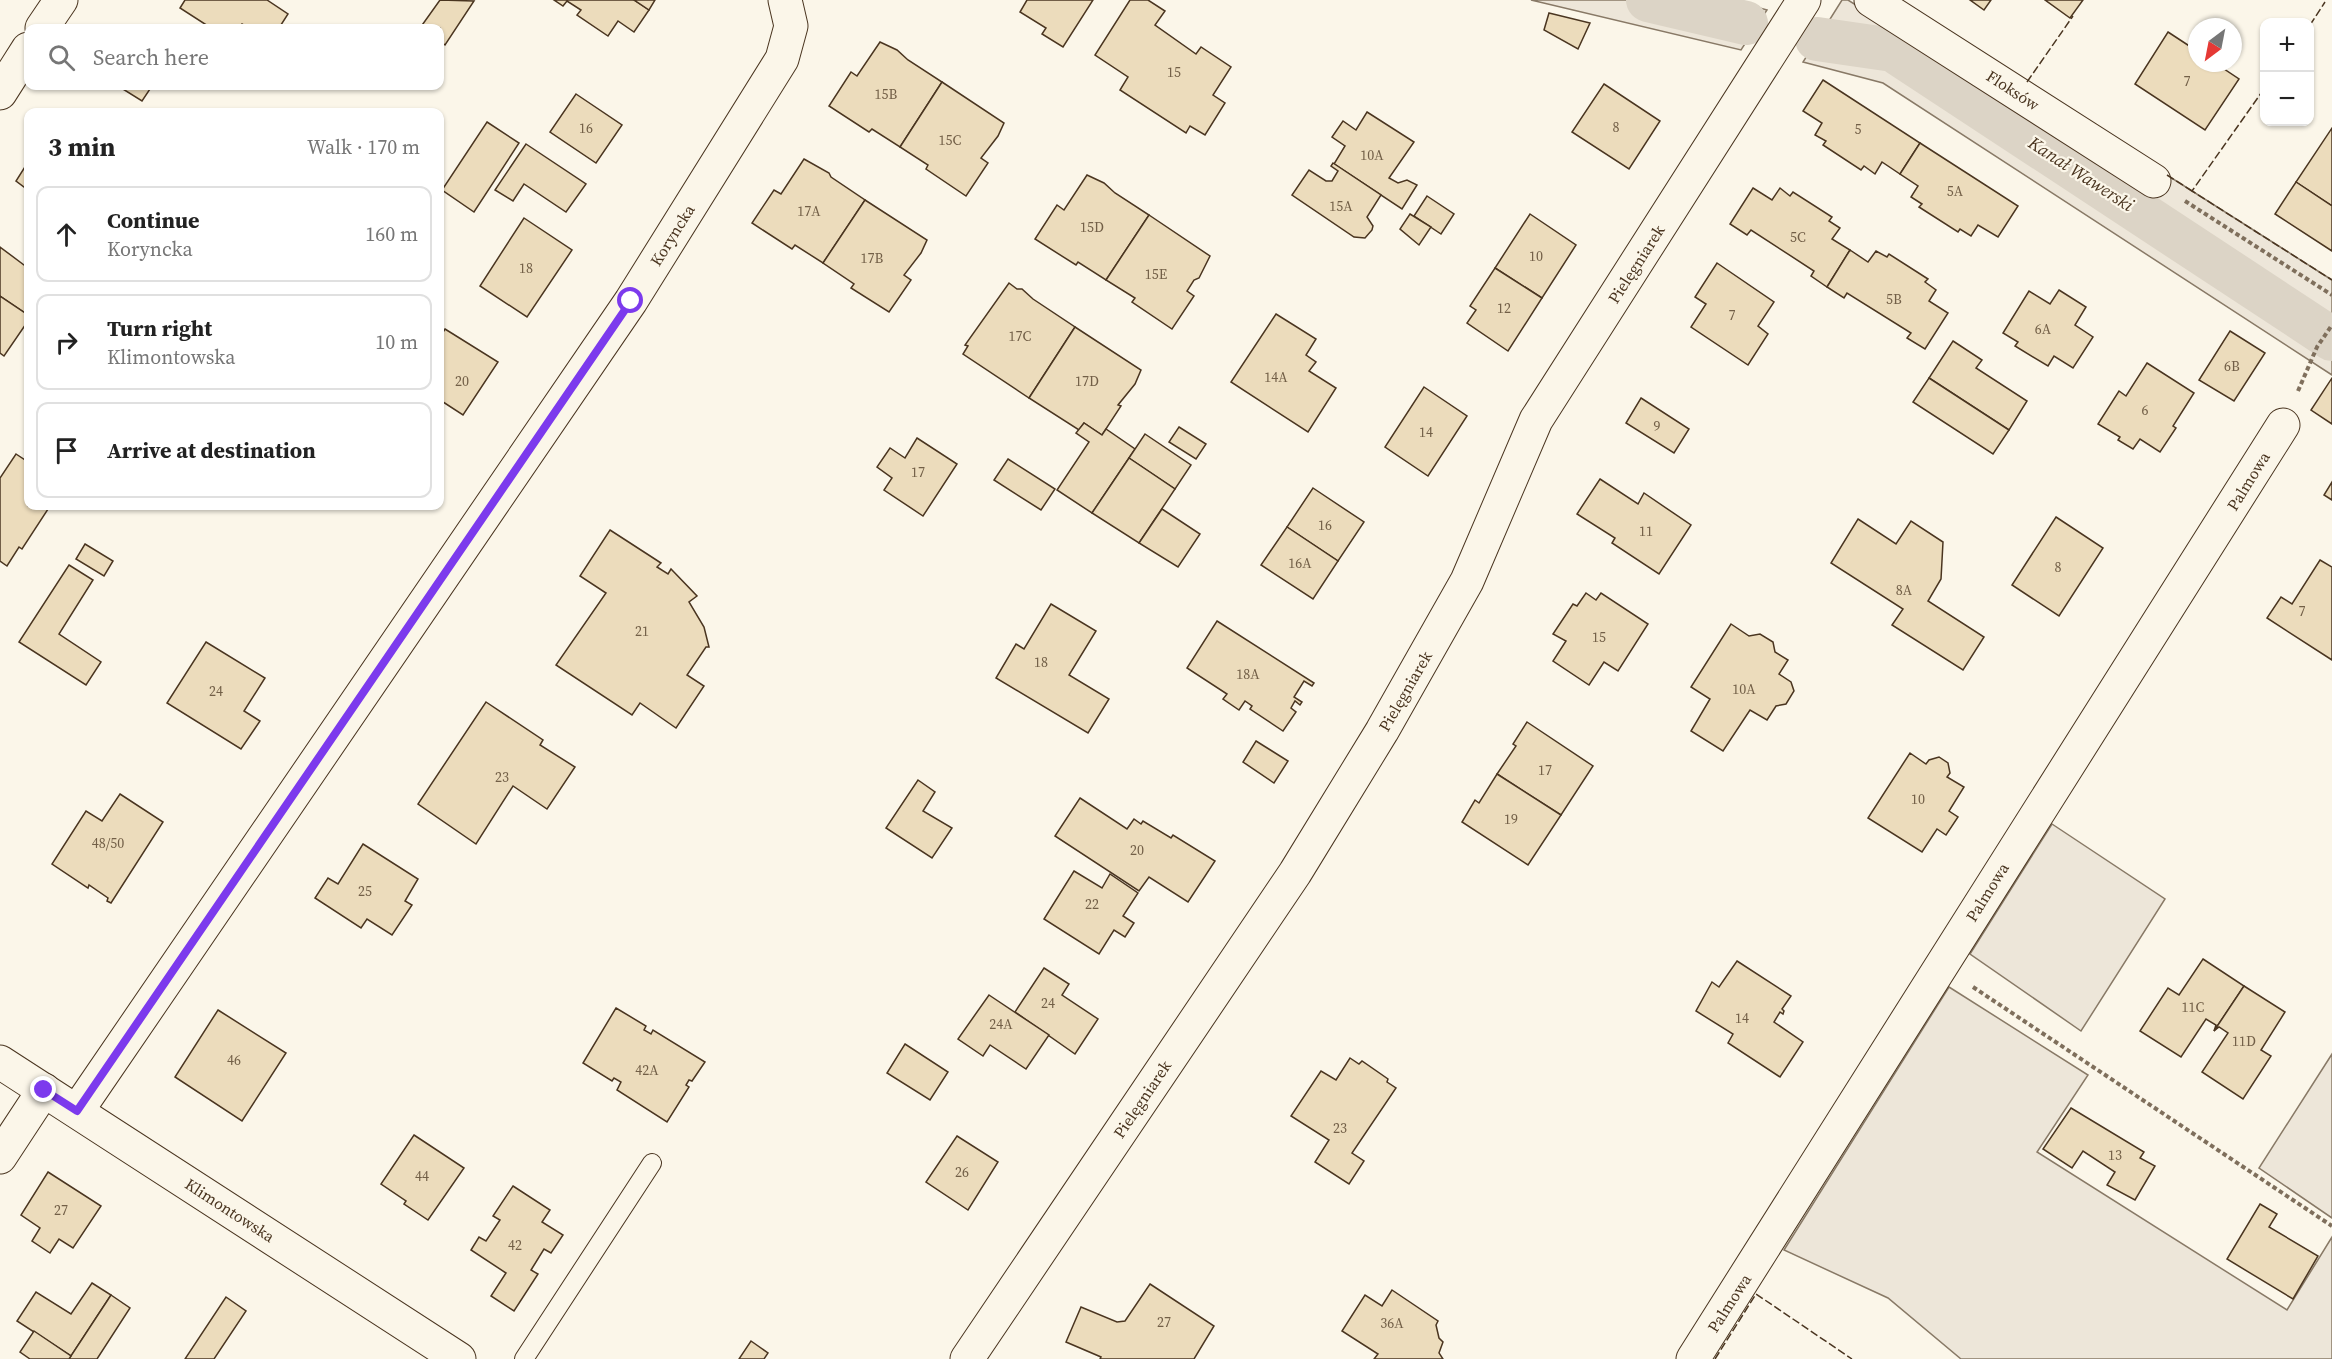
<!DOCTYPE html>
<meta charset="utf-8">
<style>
:root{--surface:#fff;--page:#f2f2f2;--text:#222;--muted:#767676;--line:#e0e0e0}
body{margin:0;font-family:"Source Serif 4",serif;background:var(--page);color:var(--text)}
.controls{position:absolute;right:18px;top:18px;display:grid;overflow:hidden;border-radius:12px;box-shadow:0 2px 4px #0004}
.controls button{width:54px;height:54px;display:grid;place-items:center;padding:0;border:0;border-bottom:2px solid var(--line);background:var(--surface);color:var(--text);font:30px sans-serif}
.compass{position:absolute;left:2188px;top:18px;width:54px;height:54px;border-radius:50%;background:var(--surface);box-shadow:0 2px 4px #0004;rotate:212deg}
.stop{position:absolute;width:18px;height:18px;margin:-14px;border:4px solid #7c3aed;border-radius:50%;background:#fff}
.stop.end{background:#7c3aed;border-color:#fff;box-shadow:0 2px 6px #0008}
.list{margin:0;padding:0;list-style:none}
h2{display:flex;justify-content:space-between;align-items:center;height:78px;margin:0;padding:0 24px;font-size:26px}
h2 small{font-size:20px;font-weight:400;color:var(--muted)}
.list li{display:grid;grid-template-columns:39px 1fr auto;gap:18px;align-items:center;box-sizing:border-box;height:96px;margin:0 12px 12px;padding:0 12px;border:2px solid var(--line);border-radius:12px}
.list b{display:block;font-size:22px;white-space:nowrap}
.list p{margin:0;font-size:20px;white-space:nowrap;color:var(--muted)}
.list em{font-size:20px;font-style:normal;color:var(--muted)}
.icon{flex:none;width:33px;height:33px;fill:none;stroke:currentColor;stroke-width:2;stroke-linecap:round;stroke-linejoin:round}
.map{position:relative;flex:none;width:2332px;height:1359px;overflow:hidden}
.search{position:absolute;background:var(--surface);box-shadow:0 2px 4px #0004;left:24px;top:24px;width:420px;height:66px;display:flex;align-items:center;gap:15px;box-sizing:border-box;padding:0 21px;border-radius:12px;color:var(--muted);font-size:22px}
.panel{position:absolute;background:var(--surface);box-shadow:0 2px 4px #0004;left:24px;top:108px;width:420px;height:402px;border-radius:12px}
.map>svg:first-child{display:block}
</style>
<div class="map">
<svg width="2332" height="1359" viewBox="0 0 2332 1359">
<rect width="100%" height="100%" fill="#fbf6e9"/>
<!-- green -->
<g fill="#ede6d9" stroke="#887966" stroke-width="1.5">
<path d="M1531 0H1730L1767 10 1741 50Z"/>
<path d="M1842 0H1848L2155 193 2167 175 2332 280V375L1883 83 1803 62Z"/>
<path d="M2052 824 2165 899 2081 1031 1970 954Z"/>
<path d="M1949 987 2088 1075 2037 1152 2287 1310 2332 1237V1359H1961L1888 1298 1784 1250Z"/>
<path d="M2332 1054V1218L2259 1168Z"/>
</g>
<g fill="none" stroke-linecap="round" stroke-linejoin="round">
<!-- canal -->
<g stroke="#dcd4c6" stroke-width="44">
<path d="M1648 0 1746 23"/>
<path d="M1817 39 1893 50 2332 339"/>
</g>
</g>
<!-- building -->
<g fill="#ecdcbc" stroke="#4a3520" stroke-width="1.5">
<path d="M185 0H267L288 14 279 28H249L242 24 239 28H211L180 8Z"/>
<path d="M440 0 474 1 445 45 440 41V28H420Z"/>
<path d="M554 0H634L649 10 634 32 618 21 608 36 577 15 581 10 567 1 563 6Z"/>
<path d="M634 0H655L649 10Z"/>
<path d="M1027 0H1093L1063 47 1042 34 1046 28 1020 12Z"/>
<path d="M1130 0H1148L1165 11 1155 25 1196 54 1201 47 1231 67 1213 95 1225 103 1205 135 1190 126 1186 133 1120 90 1128 77 1095 55Z"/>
<path d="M1970 0H1991L1984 10Z"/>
<path d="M2045 0H2083L2070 18Z"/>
<path d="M1549 13 1590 23 1578 49 1544 30Z"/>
<path d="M2168 32 2197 51V63H2215L2239 79 2205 130 2135 84Z"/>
<path d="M880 42 897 50 908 60 942 82 900 147 872 129 869 132 829 106 851 72 857 76Z"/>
<path d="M1823 80 1920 143 1900 174 1882 162 1875 174 1864 166 1861 170 1823 145 1826 141 1815 135 1822 123 1803 111Z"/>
<path d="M942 82 1004 123 998 136 981 158 988 163 966 196 926 169 928 165 900 147Z"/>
<path d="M1604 84 1660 121 1629 169 1572 132Z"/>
<path d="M118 86H152L142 101Z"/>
<path d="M576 94 622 125 596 163 550 132Z"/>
<path d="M1367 112 1414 142 1389 178 1398 183 1407 180 1417 185 1402 209 1334 164 1345 146 1332 137 1343 121 1356 130Z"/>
<path d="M487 122 519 143 474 212 442 190Z"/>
<path d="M2332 128V206L2296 182Z"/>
<path d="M1920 143 2018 206 1998 237 1978 225 1971 236 1960 229 1958 232 1919 207 1922 204 1911 197 1918 186 1900 174Z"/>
<path d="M526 144 586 184 566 212 524 184 513 201 495 190Z"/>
<path d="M804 159 829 173 831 177 865 200 823 263 795 245 792 249 752 223 774 190 781 194Z"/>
<path d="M28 162V190L16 181Z"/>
<path d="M1333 163 1381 195 1367 217 1373 226 1372 230 1365 238 1354 237 1292 195 1309 170 1326 181H1332L1338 171 1331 166Z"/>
<path d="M1087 175 1104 183 1115 193 1149 215 1106 280 1078 262 1076 265 1035 239 1057 205 1064 210Z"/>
<path d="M2296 182 2332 206V251L2275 214Z"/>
<path d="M1753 188 1772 200 1780 188 1790 196 1793 192 1832 217 1829 221 1840 228 1832 239 1850 250 1827 287 1811 276 1814 271 1751 230 1747 235 1730 224Z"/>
<path d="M1427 196 1454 214 1441 234 1414 216Z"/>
<path d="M865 200 927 240 921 253 904 275 911 280 889 312 851 288 854 284 823 263Z"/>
<path d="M1410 214 1431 227 1419 245 1400 229Z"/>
<path d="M1530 214 1576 245 1542 298 1495 268Z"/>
<path d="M1149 215 1210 256 1199 278 1194 280 1187 291 1194 296 1172 329 1132 302 1135 298 1106 280Z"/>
<path d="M524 218 572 250 527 317 480 286Z"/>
<path d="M0 247 28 268V315L0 296Z"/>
<path d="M1850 250 1868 262 1876 251 1887 257 1889 254 1928 279 1925 282 1936 290 1929 301 1948 313 1925 349 1907 338 1911 333 1847 293 1844 298 1827 287Z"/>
<path d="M1717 263 1774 302 1758 326 1768 334 1748 365 1691 327 1706 304 1695 297Z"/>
<path d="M1495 268 1542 298 1508 351 1467 323 1476 310 1470 306Z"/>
<path d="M1009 283 1017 289H1022L1033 299 1075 327 1029 398 963 354 968 346 965 345Z"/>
<path d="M2059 290 2086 307 2075 325 2093 337 2073 368 2054 356 2048 366 2015 346 2018 342 2003 333 2029 291 2050 304Z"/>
<path d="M0 296 28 315V321L4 356 0 353Z"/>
<path d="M1276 314 1316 339 1306 355 1316 362 1309 371 1336 388 1308 432 1231 382Z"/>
<path d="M1075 327 1141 370 1135 384 1118 405 1121 406 1102 435 1084 423 1079 430 1029 398Z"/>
<path d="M445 329 498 362 463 415 440 400V337Z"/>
<path d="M2230 331 2265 353 2234 401 2199 380Z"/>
<path d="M1953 341 1982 360 1976 368 2027 401 2009 430 1929 378Z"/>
<path d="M2147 363 2194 393 2173 426 2176 428 2160 452 2140 439 2133 449 2118 440 2120 437 2098 424 2119 391 2126 396Z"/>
<path d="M1929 378 2009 430 1993 454 1913 402Z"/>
<path d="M2332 378V424L2311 410Z"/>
<path d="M1424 387 1467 416 1428 476 1385 447Z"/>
<path d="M1641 398 1689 429 1674 453 1626 423Z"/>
<path d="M1084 423 1102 435 1106 429 1135 449 1092 513 1057 490 1089 442 1076 433Z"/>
<path d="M1179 427 1206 444 1196 459 1169 442Z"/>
<path d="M1145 434 1191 465 1175 489 1129 458Z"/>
<path d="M917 438 957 464 923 516 884 490 892 478 877 467 890 448 905 458Z"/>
<path d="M16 454 28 462V506H50L22 549 19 547 7 566 0 561V478Z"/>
<path d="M1129 458 1175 489 1139 543 1092 513Z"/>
<path d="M1008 459 1055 489 1041 510 994 480Z"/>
<path d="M1600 479 1638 504 1644 493 1691 525 1659 574 1612 543 1615 538 1577 514Z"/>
<path d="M2332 482V500L2324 495Z"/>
<path d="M1313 488 1364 522 1338 561 1287 527Z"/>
<path d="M1162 509 1200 534 1178 567 1139 543Z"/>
<path d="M2056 517 2103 548 2059 616 2012 585Z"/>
<path d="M1858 519 1896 544 1911 521 1943 542 1941 579 1928 601 1984 637 1963 670 1892 625 1903 609 1831 563Z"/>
<path d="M1287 527 1338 561 1313 599 1261 565Z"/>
<path d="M610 530 661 563 657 567 668 574 671 569 697 596 689 602 704 627 709 647H706L687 675 704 686 676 728 640 703 632 715 556 665 606 593 580 576Z"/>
<path d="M85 544 113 561 104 576 76 559Z"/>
<path d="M2320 560 2332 567V660L2267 618 2281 597 2292 604Z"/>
<path d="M69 565 93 580 59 634 101 662 86 685 19 642Z"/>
<path d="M1586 593 1596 600 1601 593 1648 624 1618 671 1604 662 1589 685 1553 661 1566 641 1553 634 1573 604 1577 606Z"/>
<path d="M1051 604 1096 631 1069 675 1109 699 1088 733 996 678 1016 644 1024 649Z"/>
<path d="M1217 621 1314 683 1312 686 1304 681 1294 697 1302 702 1300 705 1295 701 1291 708 1296 712 1283 731 1250 709 1252 706 1245 701 1239 710 1223 699 1227 694 1187 668Z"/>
<path d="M1731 624 1749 636 1760 634 1773 642 1775 652 1788 660 1779 674 1791 682 1794 691 1786 704 1776 706 1767 720 1750 710 1723 751 1691 731 1710 699 1691 687Z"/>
<path d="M206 642 265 678 244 711 260 721 241 749 167 703Z"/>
<path d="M486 702 543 740 540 745 575 767 547 809 513 786 476 844 418 804Z"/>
<path d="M1527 722 1593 766 1561 815 1497 774 1516 746 1513 744Z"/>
<path d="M1256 741 1288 761 1274 783 1243 762Z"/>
<path d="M1910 753 1926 764 1929 760 1939 757 1948 763 1950 773 1947 777 1964 787 1949 811 1958 817 1946 835 1937 829 1922 852 1868 818Z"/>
<path d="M1497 774 1561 815 1528 865 1462 822 1475 800 1479 803Z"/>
<path d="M918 780 935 792 923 811 952 828 932 858 886 828Z"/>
<path d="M120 794 163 822 111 903 107 901 108 898 89 885 88 888 52 864 86 811 102 821Z"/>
<path d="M1080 798 1127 829 1134 819 1141 824 1143 821 1171 838 1173 835 1215 861 1188 902 1149 877 1139 891 1055 836Z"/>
<path d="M363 844 418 879 405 901 412 905 392 935 367 919 361 928 315 898 328 878 338 884Z"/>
<path d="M1074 871 1102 888 1110 874 1138 893 1123 916 1134 923 1125 937 1114 930 1099 954 1044 919Z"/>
<path d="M2203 959 2244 986 2214 1031 2216 1025 2206 1019 2181 1057 2140 1031 2168 988 2179 995Z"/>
<path d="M1737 961 1791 996 1782 1009 1784 1011 1783 1014 1780 1012 1774 1022 1803 1042 1780 1077 1728 1043 1733 1034 1696 1011 1712 982 1719 987Z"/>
<path d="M1044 968 1069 984 1062 995 1098 1019 1075 1054 1015 1012Z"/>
<path d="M2244 986 2285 1012 2261 1050 2271 1056 2243 1099 2202 1072 2228 1033 2219 1027 2214 1031Z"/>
<path d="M989 995 1049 1035 1026 1069 990 1045 983 1056 958 1039Z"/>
<path d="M616 1008 646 1026 644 1030 651 1034 653 1030 705 1062 692 1081 689 1080 686 1085 689 1087 667 1122 617 1090 621 1082 614 1078 612 1081 583 1063Z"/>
<path d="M218 1010 286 1053 242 1121 175 1077Z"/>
<path d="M905 1044 948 1072 930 1100 887 1073Z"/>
<path d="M1350 1058 1359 1064 1362 1061 1388 1079 1387 1082 1396 1088 1352 1153 1364 1161 1349 1184 1315 1162 1329 1140 1291 1116 1321 1071 1336 1080Z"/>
<path d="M2071 1108 2144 1152 2140 1158 2155 1166 2135 1200 2107 1185 2115 1172 2083 1151 2072 1168 2043 1149Z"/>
<path d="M414 1135 464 1168 428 1220 404 1204 406 1201 381 1184Z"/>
<path d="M957 1136 998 1162 968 1210 926 1182Z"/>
<path d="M48 1172 101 1206 73 1248 59 1239 50 1253 32 1241 40 1228 21 1215Z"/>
<path d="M513 1186 550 1210 542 1222 563 1235 551 1253 544 1249 531 1270 538 1274 514 1311 491 1296 506 1273 471 1250 479 1237 486 1241 500 1220 493 1216Z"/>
<path d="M2260 1204 2277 1214 2269 1227 2318 1256 2293 1299 2227 1259Z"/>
<path d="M92 1283 111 1295 71 1356 17 1321 36 1292 71 1314Z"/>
<path d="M1150 1284 1214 1326 1194 1359H1100L1101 1357 1066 1342 1081 1307 1117 1322 1125 1321Z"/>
<path d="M1392 1290 1438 1321 1436 1325 1439 1338 1443 1342 1439 1353 1443 1359H1374L1378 1354 1342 1331 1365 1295 1382 1306Z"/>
<path d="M111 1295 130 1308 97 1359H69Z"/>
<path d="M226 1297 246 1311 214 1359H185Z"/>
<path d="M34 1331 71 1356 69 1359H30L20 1352Z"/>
<path d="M751 1341 768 1353 764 1359H739Z"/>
</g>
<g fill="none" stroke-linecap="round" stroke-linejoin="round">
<!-- lane casing -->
<g stroke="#4a3520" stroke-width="20">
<path id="lane" d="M524 1359 652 1163"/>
</g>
<!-- street casing -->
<g stroke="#4a3520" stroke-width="35">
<g id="street">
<path d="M1871 0 2154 181"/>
<path d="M42 28 61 0"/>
<path d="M0 93 28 49"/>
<path d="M0 1062 459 1359"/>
<path d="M77 1111 631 301 782 59 791 26 785 0"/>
<path d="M0 1157 44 1090"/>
<path d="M967 1359 1295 873 1382 731 1467 581 1536 420 1804 0"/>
<path d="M1693 1359 2283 425"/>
</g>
</g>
<!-- path -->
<g stroke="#7f6f5c" stroke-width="4" stroke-dasharray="4.5 3" stroke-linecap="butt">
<path d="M2185 201 2332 295"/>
<path d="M2298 391 2317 347 2332 325"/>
<path d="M1973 987 2332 1226"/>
</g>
<!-- lane -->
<use href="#lane" stroke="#fbf6e9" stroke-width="18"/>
<!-- street -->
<use href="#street" stroke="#fbf6e9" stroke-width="33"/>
<!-- fence -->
<g stroke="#4a3520" stroke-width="1.5" stroke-dasharray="8 3" stroke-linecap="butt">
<path d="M2310 25 2325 2"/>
<path d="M2027 82 2073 16"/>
<path d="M2264 89 2192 191 2332 280"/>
<path d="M2167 175 2192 191"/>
<path d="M1715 1359 1756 1294 1852 1359"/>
</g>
</g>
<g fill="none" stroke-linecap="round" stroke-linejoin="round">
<!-- route -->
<path stroke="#7c3aed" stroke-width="8" d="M44 1090 77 1111 631 301"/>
</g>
<g text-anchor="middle" stroke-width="4.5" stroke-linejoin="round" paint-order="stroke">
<!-- number labels -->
<g font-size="14" fill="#725f47">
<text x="1174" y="77">15</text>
<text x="2187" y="86">7</text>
<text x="886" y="99">15B</text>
<text x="1616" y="132">8</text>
<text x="586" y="133">16</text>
<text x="1858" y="134">5</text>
<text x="950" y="145">15C</text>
<text x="1372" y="160">10A</text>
<text x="1955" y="196">5A</text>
<text x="1341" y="211">15A</text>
<text x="809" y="216">17A</text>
<text x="1092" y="232">15D</text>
<text x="1798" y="242">5C</text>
<text x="1536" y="261">10</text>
<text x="872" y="263">17B</text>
<text x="526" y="273">18</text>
<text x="1156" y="279">15E</text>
<text x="1894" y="304">5B</text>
<text x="1504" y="313">12</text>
<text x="1732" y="320">7</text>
<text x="2043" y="334">6A</text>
<text x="1020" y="341">17C</text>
<text x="2232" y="371">6B</text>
<text x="1276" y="382">14A</text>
<text x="462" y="386">20</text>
<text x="1087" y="386">17D</text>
<text x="2145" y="415">6</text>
<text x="1657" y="431">9</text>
<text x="1426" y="437">14</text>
<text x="918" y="477">17</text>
<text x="1325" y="530">16</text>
<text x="1646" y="536">11</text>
<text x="1300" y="568">16A</text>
<text x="2058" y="572">8</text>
<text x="1904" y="595">8A</text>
<text x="2302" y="616">7</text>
<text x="642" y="636">21</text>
<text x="1599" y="642">15</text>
<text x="1041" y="667">18</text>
<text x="1248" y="679">18A</text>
<text x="1744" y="694">10A</text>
<text x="216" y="696">24</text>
<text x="1545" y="775">17</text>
<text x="502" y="782">23</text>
<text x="1918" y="804">10</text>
<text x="1511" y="824">19</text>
<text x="108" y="848">48/50</text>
<text x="1137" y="855">20</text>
<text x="365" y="896">25</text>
<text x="1092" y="909">22</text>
<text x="1048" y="1008">24</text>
<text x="2193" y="1012">11C</text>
<text x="1742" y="1023">14</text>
<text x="1001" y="1029">24A</text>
<text x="2244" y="1046">11D</text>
<text x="234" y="1065">46</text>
<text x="647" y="1075">42A</text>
<text x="1340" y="1133">23</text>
<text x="2115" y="1160">13</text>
<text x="962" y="1177">26</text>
<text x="422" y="1181">44</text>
<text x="61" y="1215">27</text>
<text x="515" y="1250">42</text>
<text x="1164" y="1327">27</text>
<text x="1392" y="1328">36A</text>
</g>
<!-- street labels -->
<g font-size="16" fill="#4a3520" stroke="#fbf6e9">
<text transform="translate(2013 90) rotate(33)" y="6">Floksów</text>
<text transform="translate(672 235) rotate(-58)" y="6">Koryncka</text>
<text transform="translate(1636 264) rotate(-57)" y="6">Pielęgniarek</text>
<text transform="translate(2248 481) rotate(-58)" y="6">Palmowa</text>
<text transform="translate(1405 691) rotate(-60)" y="6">Pielęgniarek</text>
<text transform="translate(1987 892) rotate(-58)" y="6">Palmowa</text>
<text transform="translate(1142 1099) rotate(-56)" y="6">Pielęgniarek</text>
<text transform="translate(230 1210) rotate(33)" y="6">Klimontowska</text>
<text transform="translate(1729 1303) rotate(-57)" y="6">Palmowa</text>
</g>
<!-- water labels -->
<g font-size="18" font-style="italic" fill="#4a3520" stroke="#fbf6e9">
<text transform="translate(2081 174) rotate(33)" y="6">Kanał Wawerski</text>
</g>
</g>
</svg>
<div class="controls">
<button>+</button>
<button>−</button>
</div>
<svg class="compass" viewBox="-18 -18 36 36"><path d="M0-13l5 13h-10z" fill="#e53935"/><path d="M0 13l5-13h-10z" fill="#767676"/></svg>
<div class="stop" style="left:631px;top:301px"></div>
<div class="stop end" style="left:44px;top:1090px"></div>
<div class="search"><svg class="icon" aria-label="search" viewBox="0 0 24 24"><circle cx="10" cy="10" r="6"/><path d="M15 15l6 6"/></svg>Search here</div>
<section class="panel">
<h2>3 min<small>Walk · 170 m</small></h2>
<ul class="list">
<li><svg class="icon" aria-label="ahead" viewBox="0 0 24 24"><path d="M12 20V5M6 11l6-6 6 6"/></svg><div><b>Continue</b><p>Koryncka</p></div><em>160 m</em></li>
<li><svg class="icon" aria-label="right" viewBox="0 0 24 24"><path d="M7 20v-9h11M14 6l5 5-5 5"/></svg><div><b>Turn right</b><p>Klimontowska</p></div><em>10 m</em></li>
<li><svg class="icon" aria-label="arrive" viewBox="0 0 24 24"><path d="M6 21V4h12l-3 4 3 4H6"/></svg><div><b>Arrive at destination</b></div></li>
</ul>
</section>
</div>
